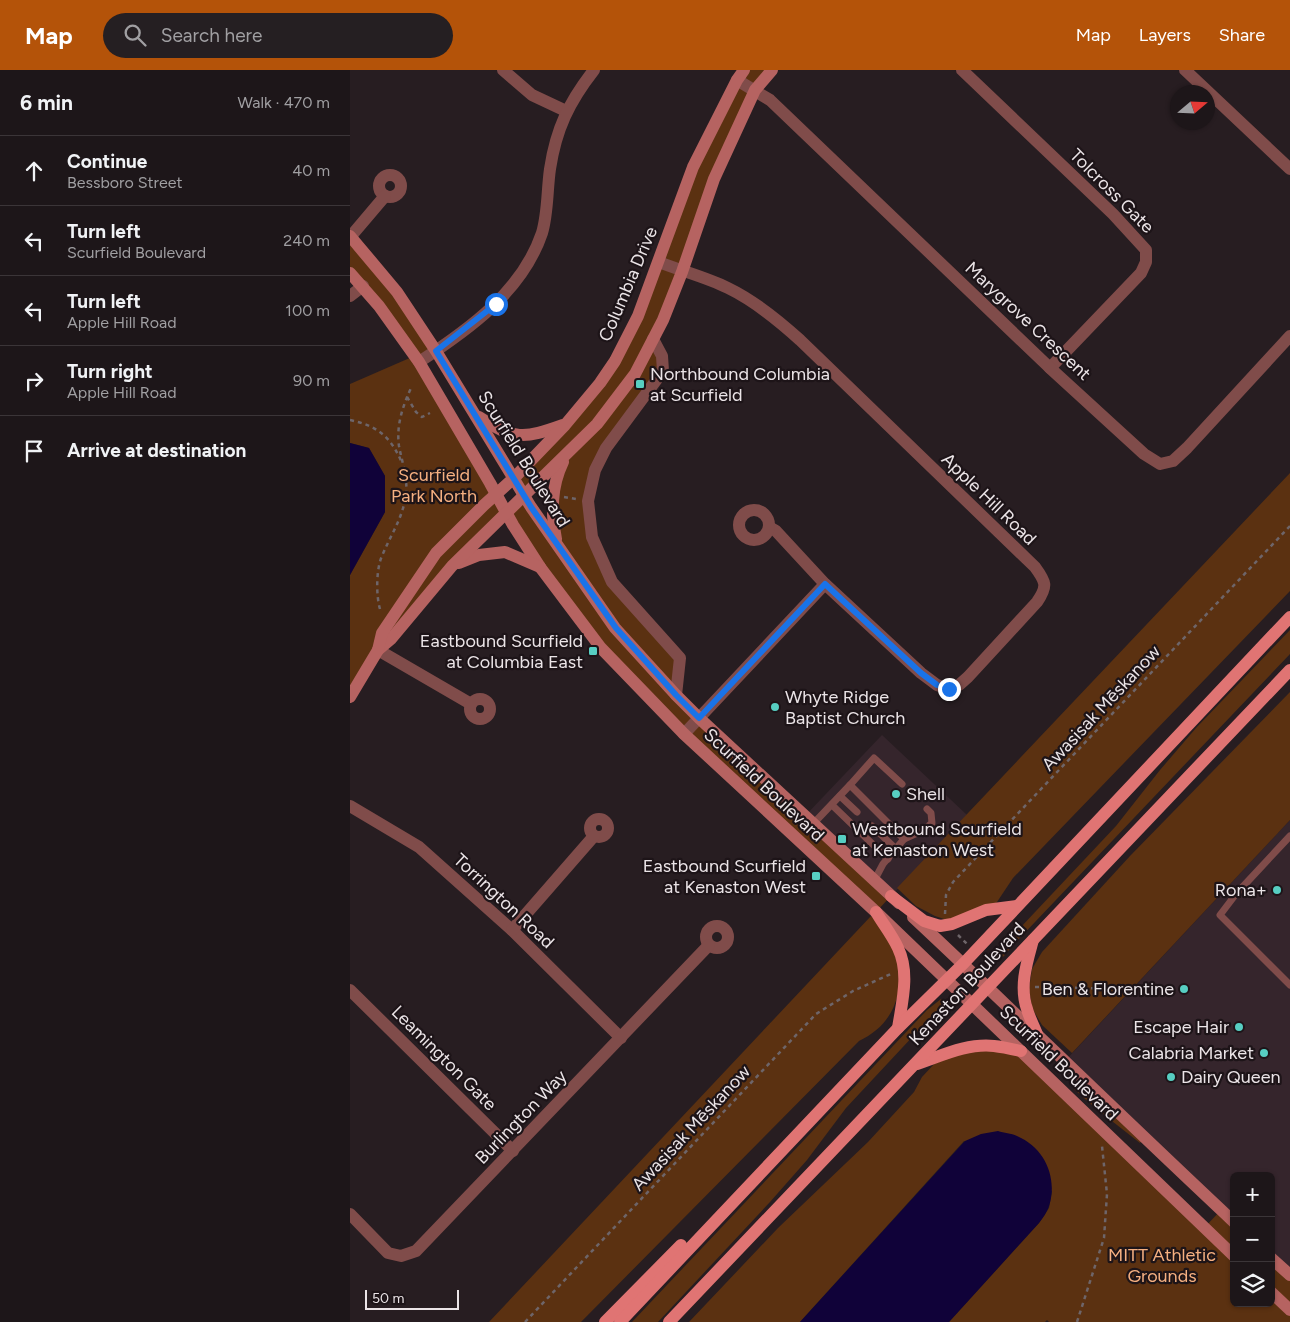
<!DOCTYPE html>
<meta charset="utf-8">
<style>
:root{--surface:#1d1619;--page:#251f22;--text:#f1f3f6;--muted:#a09fa2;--line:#3b3538;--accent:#b45309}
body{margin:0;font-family:Figtree,sans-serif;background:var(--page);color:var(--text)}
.controls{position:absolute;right:15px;bottom:15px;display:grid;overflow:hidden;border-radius:8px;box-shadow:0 1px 4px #0004}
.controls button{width:45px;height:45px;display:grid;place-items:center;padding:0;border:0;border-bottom:1px solid var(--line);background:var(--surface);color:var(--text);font:25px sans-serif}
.compass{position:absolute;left:820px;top:15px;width:45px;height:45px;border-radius:50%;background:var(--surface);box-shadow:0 1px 4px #0004;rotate:71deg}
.scale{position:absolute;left:15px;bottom:12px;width:94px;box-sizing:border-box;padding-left:5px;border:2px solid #ebe4e7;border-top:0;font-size:14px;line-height:18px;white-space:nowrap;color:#ebe4e7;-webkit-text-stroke:4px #1d1418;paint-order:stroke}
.stop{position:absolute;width:15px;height:15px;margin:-11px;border:4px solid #1a73e8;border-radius:50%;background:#fff}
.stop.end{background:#1a73e8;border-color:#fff;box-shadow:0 1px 5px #0008}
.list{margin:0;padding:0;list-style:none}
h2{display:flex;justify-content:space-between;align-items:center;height:65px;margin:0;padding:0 20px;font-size:21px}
h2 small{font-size:16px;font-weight:400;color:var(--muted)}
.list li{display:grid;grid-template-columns:32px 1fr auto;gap:15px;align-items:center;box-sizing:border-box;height:70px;padding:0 20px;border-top:1px solid var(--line)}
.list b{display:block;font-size:19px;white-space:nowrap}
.list p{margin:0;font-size:16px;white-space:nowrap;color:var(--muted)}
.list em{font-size:16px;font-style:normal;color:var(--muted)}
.icon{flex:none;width:28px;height:28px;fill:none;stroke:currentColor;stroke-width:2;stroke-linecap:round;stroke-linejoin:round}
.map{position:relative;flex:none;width:940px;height:1252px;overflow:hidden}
header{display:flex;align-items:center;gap:30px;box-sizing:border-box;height:70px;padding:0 25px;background:var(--accent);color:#fff}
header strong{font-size:24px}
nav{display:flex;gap:28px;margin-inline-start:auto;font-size:18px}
.search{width:350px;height:45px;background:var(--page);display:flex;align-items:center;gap:12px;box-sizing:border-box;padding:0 18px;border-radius:28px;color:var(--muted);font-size:19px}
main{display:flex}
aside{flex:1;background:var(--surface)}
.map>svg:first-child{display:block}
</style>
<header>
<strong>Map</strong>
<div class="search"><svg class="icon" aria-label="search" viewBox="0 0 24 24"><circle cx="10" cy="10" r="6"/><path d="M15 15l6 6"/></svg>Search here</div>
<nav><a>Map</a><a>Layers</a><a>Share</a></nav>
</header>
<main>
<aside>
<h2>6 min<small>Walk · 470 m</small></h2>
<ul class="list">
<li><svg class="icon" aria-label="ahead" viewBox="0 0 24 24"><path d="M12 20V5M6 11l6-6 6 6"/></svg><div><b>Continue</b><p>Bessboro Street</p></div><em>40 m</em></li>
<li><svg class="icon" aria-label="left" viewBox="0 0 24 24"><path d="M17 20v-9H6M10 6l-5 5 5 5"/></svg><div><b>Turn left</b><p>Scurfield Boulevard</p></div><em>240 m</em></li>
<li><svg class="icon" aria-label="left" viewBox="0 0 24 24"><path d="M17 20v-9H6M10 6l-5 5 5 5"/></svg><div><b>Turn left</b><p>Apple Hill Road</p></div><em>100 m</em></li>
<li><svg class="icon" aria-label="right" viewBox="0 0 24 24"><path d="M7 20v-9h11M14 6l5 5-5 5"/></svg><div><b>Turn right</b><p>Apple Hill Road</p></div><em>90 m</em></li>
<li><svg class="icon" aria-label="arrive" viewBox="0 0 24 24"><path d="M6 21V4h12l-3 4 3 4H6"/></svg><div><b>Arrive at destination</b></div></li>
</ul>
</aside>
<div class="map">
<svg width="940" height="1252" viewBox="0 0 940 1252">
<rect width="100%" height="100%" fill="#271d21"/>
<!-- built -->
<g fill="#35252c">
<path d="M532 665 617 745 541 826 455 746Z"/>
<path d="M940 750V1205L921 1188V1106H884V1152L715 991Z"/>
</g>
<!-- green -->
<g fill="#5b3111" fill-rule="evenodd">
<path d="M394 0H422L405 20 303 269 313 301 245 400 242 467 262 512 330 588 326 625 541 826 526 842 251 578 157 444 102 496 0 627V505L35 442V406L19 378 0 373V314L62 287 0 203V166L86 281 63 287 157 443 175 426 164 408 265 291 343 97ZM216 385 203 456 181 437 175 426Z"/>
<path d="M940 403V521L663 808 647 832 640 839 600 851 585 846 566 836 547 818Z"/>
<path d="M940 560V584L664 874 654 886 644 893 640 890 766 756 810 700 846 658Z"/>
<path d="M940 622V750L722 983 692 955 682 938 679 919 682 899 692 882 780 786Z"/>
<path d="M521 846C535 862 548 881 551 903 551 908 549 914 549 918 545 943 532 960 509 971L231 1252H139Z"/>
<path d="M591 929 594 933 496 1038 457 1090 420 1132 308 1252H282L577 940Z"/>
<path d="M664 979 855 1157 871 1140 884 1152V1233H921V1223L940 1242V1252H699L697 1250 695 1252H599L689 1153 699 1138 702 1121 614 1071 450 1252H339L428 1158 518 1072 564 1022 572 1007 585 993 601 983Z"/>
<path d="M726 1016 758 1038 792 1070 790 1073 744 1037 724 1019Z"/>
<path d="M921 1188 940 1205V1240L921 1222Z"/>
</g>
<!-- water -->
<g fill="#100239">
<path d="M0 373 19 378 35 406V442L0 505Z"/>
<path d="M648 1061C654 1063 661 1063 667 1066 695 1078 708 1108 699 1136 697 1142 693 1148 689 1153L599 1252H450L615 1071 631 1064Z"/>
</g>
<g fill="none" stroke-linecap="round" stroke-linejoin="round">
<!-- path -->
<g stroke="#6e6569" stroke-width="2.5" stroke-dasharray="4 4" stroke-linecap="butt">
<path d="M57 327 66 342 72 347 80 343"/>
<path d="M0 350C28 356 41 367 52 393"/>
<path d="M166 375 167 389"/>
<path d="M214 427 226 429"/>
<path d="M30 539C26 526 26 499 32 486 41 464 52 450 56 425 58 409 52 392 49 376 46 355 53 335 62 316"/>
<path d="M595 844 596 825 603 812 940 456"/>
<path d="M608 865 617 874"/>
<path d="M633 890 642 898"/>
<path d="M685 917 783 919"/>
<path d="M175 1252 466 944 503 921 543 903"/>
<path d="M727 1252 754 1168 757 1124 752 1076"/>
</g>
<!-- lane -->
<g stroke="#804c4a" stroke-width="7">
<path d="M500 715 524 688 552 714"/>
<path d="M490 726 507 742"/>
<path d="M482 735 538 789"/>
<path d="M463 754 500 715 554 769 533 794 524 811"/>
<path d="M522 756 546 779"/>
<path d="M940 766 886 824 870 845 940 915"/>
<path d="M554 769 574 760 582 753 581 743 577 739"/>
</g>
<!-- street -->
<g stroke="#804c4a" stroke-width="12">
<path d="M153 0 182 25 216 41"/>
<path d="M612 0 763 144 796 180V192L791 203 700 298"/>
<path d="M835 0 940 99"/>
<path d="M387 10 420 30 700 298 794 384 810 394 823 391 837 378 940 266"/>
<circle cx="40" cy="116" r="11"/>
<path d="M1 166 35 126"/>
<path d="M309 192C331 201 356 207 378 218 405 231 428 250 450 270L685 497C696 512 698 516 687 532L618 607 609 615 599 619 587 615 571 603 475 514 426 461 419 457"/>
<path d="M0 226 13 216"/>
<path d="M303 269 312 286 313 301 256 378 245 400 238 431 242 467 262 512 330 588 326 625"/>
<path d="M69 292C118 260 172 222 192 163 198 143 197 120 200 99 206 59 219 32 244 0"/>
<circle cx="404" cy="455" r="15"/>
<path d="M28 580 121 634"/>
<circle cx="130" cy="639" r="10"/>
<path d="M334 664 475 514"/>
<path d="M0 736 69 777 162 860 271 968"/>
<circle cx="249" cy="758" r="9"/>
<circle cx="367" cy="867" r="11"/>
<path d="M162 860 244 766"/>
<path d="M0 920 163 1081"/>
<path d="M0 1144 38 1183 51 1186 66 1181 359 875"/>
</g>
<!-- secondary -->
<g stroke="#b66361" stroke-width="12">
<path d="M0 166 47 222 86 281 181 437 265 558 326 625 349 648 549 833"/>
<path d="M0 203 29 236 69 292 140 413 163 455 190 497 251 578 334 664 526 842 884 1186"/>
<path d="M129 347C164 370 174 369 213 355"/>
<path d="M206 469C201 442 201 417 213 392"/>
<path d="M109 493 129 485 155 482 190 497"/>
<path d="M28 580 41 569 102 496 247 354 285 304 313 250 332 202 364 109 405 20 422 0"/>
<path d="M0 627 28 580 32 563 86 483 134 435 164 408 215 355 250 313 265 291 288 246 343 97 387 10 394 0"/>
<path d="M563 847C671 948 776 1051 884 1152"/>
<path d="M921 1188 940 1205"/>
<path d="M921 1222 940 1240"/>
</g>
<!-- primary -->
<g stroke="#e07473" stroke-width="12">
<path d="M541 826 574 851 590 856 602 854 636 840 667 836"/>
<path d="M526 842C533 854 542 865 548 878 560 903 552 932 548 958"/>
<path d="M683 870C677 892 669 916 677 939 679 947 684 956 687 964"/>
<path d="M567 994C591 986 617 973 644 976 653 977 662 979 671 981"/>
<path d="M255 1252 331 1175"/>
<path d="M270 1252 548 958 614 893 940 547"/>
<path d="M319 1252 940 600"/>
</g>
</g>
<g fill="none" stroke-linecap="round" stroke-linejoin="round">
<!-- route -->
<path stroke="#1a73e8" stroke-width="6" d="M146 234 86 281 181 437 266 558 326 625 349 648 475 514 571 603 587 615 599 619"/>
</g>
<!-- markers -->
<g fill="#57cec2" stroke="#1d1418" stroke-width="2">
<rect x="285" y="309" width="10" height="10" rx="2.5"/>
<rect x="238" y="576" width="10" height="10" rx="2.5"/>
<circle cx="425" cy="637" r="5"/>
<circle cx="546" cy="724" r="5"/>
<rect x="487" y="764" width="10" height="10" rx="2.5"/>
<rect x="461" y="801" width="10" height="10" rx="2.5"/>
<circle cx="927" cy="820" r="5"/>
<circle cx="834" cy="919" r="5"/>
<circle cx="889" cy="957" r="5"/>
<circle cx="914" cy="983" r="5"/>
<circle cx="821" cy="1007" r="5"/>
</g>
<g text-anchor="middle" stroke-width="4.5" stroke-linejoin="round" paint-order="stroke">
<!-- street labels -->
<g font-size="18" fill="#ebe4e7" stroke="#1d1418">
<text transform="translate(762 121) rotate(45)" y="6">Tolcross Gate</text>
<text transform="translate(278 214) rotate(-67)" y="6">Columbia Drive</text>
<text transform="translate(678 251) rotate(43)" y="6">Marygrove Crescent</text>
<text transform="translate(174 389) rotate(58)" y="6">Scurfield Boulevard</text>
<text transform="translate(639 429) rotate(44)" y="6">Apple Hill Road</text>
<text transform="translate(751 638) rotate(-47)" y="6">Awasisak Mēskanow</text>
<text transform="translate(414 715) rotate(43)" y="6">Scurfield Boulevard</text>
<text transform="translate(154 831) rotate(43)" y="6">Torrington Road</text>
<text transform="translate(617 914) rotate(-47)" y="6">Kenaston Boulevard</text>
<text transform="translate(94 988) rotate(45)" y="6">Leamington Gate</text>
<text transform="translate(709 993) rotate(44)" y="6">Scurfield Boulevard</text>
<text transform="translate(171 1047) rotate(-46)" y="6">Burlington Way</text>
<text transform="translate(341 1058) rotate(-47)" y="6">Awasisak Mēskanow</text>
</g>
<!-- poi labels -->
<g font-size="18" fill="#ebe4e7" stroke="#1d1418" text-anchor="end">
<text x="300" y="310" text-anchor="start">Northbound Columbia<tspan x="300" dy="21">at Scurfield</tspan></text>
<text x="233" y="577">Eastbound Scurfield<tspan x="233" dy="21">at Columbia East</tspan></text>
<text x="435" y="633" text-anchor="start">Whyte Ridge<tspan x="435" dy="21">Baptist Church</tspan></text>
<text x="556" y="730" text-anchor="start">Shell</text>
<text x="502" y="765" text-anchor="start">Westbound Scurfield<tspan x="502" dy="21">at Kenaston West</tspan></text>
<text x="456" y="802">Eastbound Scurfield<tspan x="456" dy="21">at Kenaston West</tspan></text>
<text x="917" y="826">Rona+</text>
<text x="824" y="925">Ben &amp; Florentine</text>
<text x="879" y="963">Escape Hair</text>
<text x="904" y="989">Calabria Market</text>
<text x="831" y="1013" text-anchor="start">Dairy Queen</text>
</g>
<!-- park labels -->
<g font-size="18" fill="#f6b081" stroke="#1d1418">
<text x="84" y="411">Scurfield<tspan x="84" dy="21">Park North</tspan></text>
<text x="812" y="1191">MITT Athletic<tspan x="812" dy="21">Grounds</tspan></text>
</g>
</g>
</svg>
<div class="controls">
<button>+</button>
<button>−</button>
<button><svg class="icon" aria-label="layers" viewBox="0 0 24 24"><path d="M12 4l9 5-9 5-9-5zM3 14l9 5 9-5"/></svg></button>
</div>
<svg class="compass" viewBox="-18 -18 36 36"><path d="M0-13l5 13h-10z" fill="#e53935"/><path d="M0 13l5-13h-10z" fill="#a09fa2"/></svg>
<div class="scale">50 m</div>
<div class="stop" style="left:146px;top:234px"></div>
<div class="stop end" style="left:599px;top:619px"></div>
</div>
</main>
